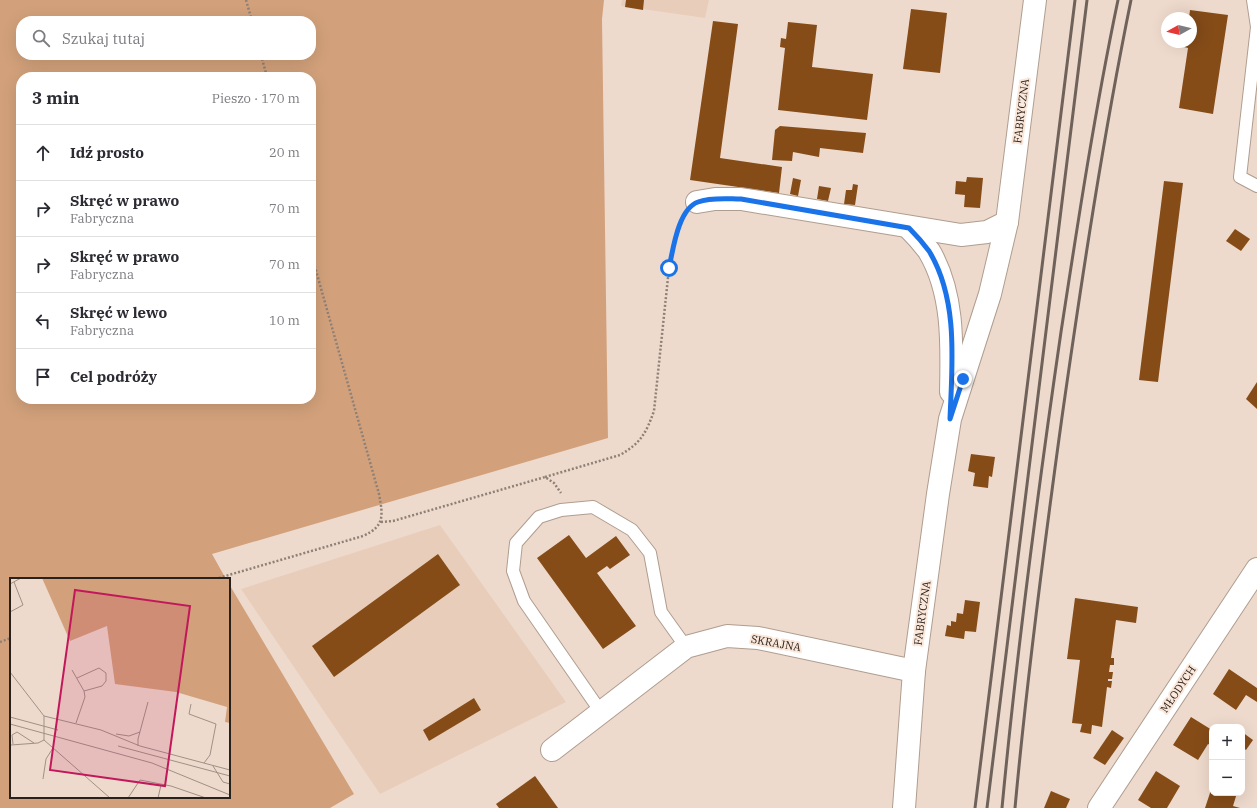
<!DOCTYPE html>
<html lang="pl">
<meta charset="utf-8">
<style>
:root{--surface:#fff;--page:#f7f7f7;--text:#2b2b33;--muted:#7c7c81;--line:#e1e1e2}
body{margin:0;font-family:"IBM Plex Serif",serif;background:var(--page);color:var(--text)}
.controls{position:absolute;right:12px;bottom:12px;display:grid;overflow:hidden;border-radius:8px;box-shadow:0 4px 16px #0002}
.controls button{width:36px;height:36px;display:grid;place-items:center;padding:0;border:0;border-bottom:1px solid var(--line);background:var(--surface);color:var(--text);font:20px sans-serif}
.compass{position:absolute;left:1161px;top:12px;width:36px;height:36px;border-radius:50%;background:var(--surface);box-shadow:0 4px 16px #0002;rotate:262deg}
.stop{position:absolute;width:12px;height:12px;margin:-9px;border:3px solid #1a73e8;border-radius:50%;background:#fff}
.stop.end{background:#1a73e8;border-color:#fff;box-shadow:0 1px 4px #0008}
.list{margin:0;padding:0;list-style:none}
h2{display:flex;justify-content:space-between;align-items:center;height:52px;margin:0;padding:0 16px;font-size:17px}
h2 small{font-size:13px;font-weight:400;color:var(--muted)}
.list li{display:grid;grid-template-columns:26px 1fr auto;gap:12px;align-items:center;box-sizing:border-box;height:56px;padding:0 16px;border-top:1px solid var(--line)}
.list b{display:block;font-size:15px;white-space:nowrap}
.list p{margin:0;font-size:13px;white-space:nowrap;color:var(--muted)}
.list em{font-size:13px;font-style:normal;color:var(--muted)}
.icon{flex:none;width:22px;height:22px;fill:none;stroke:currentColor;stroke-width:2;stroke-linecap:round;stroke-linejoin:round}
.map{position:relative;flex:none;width:1257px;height:808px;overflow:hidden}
.search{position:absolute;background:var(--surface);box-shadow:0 4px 16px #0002;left:16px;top:16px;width:300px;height:44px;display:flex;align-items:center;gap:10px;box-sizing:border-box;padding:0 14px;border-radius:16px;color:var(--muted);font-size:15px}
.panel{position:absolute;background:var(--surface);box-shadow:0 4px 16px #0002;left:16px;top:72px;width:300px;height:332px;border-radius:16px}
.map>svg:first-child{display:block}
</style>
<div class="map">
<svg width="1257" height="808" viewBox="0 0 1257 808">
<rect width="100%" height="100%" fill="#eedacc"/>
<!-- built -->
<g fill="#e8ceba">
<path d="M622 0H709L705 18 621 6Z"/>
<path d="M440 525 566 702 380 794 241 589Z"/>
</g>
<!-- green -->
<path fill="#d2a17b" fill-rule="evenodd" d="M0 0H604L602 19 608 438 212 554 226 579H11V797H229V584L354 794 330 808H0ZM21 21H311V55H21ZM21 77H311V399H21Z"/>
<!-- building -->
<g fill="#854c18">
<path d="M626 0H644L643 10 625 7Z"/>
<path d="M911 9 947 13 940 73 903 69Z"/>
<path d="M1190 10 1228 15 1213 114 1179 108 1188 48 1184 47 1185 42H1191V18H1189Z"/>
<path d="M713 21 738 24 720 158 782 167 779 193 690 180Z"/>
<path d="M788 22 817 25 812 67 873 74 867 120 778 110 785 48 780 47 781 38 786 39Z"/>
<path d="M780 126 866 133 863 153 820 148 819 157 793 152 792 161 772 160 775 130Z"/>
<path d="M967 177 983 178 980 208 964 207 965 195 955 194 956 181 966 182Z"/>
<path d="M793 178 801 180 798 196 790 194Z"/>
<path d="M1164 181 1183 183 1158 382 1139 380Z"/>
<path d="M853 184 858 185 855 205 844 204 846 190H852Z"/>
<path d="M819 186 831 188 828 201 817 199Z"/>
<path d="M1235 229 1250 239 1241 251 1226 241Z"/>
<path d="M1257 382V409L1246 399Z"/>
<path d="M971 454 995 457 992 477 989 476 988 488 973 486 975 473 968 471Z"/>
<path d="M569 535 586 558 616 536 630 555 610 569 607 566 597 573 636 626 603 649 537 558Z"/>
<path d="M438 554 460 585 334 677 312 646Z"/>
<path d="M1075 598 1138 607 1136 623 1116 620 1111 658H1114V665H1110L1109 672H1113L1112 679H1108V681H1112L1111 688 1107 687 1102 727 1092 725 1091 734 1080 732 1082 724 1072 723 1080 660 1067 659Z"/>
<path d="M965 600 980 602 976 632 965 631 964 639 945 636 947 625 951 626V621L956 622 957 613 963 614Z"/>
<path d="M1229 669 1257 688V702L1246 695 1236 710 1213 694Z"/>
<path d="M474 698 481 710 429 741 423 730Z"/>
<path d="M1191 717 1212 730V746L1208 744 1198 760 1173 745Z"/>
<path d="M1112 730 1124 738 1105 765 1093 758Z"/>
<path d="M1242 732 1253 740 1246 750 1242 747Z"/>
<path d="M1156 771 1180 786 1167 808H1151L1138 800Z"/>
<path d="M535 776 558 808H499L496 804Z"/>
<path d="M1212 787V793H1237L1233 806 1240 808H1205Z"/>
<path d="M1051 791 1070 799 1066 808H1044Z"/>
</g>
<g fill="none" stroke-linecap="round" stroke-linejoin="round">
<!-- service casing -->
<g stroke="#af9d8f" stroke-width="14">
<g id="service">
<path d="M1253 0 1257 27 1240 177 1257 186"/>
<path d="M601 712 524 601 513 571 516 543 539 517 561 510 593 507 632 530 650 553 661 612 686 647"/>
</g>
</g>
<!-- minor casing -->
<g stroke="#af9d8f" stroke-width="24">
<g id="minor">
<path d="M697 202 715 199H741L961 235 987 232 1007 222"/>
<path d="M909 228C916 235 923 243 929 251 954 293 952 345 951 392"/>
<path d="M552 750 686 647 727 636 758 638 914 671"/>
<path d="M904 808 914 671 938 494 950 419 990 294 1007 222 1035 0"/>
</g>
</g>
<!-- tertiary casing -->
<g stroke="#af9d8f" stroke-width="24">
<path id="tertiary" d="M1099 808 1257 569"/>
</g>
<!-- path -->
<g stroke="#8e8076" stroke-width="2.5" stroke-dasharray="2 2" stroke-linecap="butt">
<path d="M246 0 252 21"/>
<path d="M261 55 267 77"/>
<path d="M545 477 620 455C641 443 646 433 654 411L669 268 674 243 684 216"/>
<path d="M381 522 393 521 545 477 554 483 561 493"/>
<path d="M215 579 363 536C385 526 383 516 379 494L311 253"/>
<path d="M0 642 11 638"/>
</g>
<!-- service -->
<use href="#service" stroke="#fff" stroke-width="12"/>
<!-- minor -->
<use href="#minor" stroke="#fff" stroke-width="22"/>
<!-- tertiary -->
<use href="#tertiary" stroke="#fff" stroke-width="22"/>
<!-- rail -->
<g stroke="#6e625a" stroke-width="3">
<path d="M975 808 1075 0"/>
<path d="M987 808 1087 0"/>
<path d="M1002 808C1017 649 1038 490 1061 332 1078 221 1095 110 1118 0"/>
<path d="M1015 808C1027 677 1044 547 1062 417 1082 277 1103 138 1131 0"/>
</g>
</g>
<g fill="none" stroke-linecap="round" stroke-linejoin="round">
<!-- route -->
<path stroke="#1a73e8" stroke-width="5" d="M669 268C673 250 678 209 698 202 711 197 728 199 741 199L909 228C916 235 923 243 929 251 959 300 952 365 950 419L963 379"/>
</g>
<g text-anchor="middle" stroke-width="4" stroke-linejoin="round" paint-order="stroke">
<!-- street labels -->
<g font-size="11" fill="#29211c" stroke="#fbe7d9">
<text transform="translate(1021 111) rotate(-83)" y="4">FABRYCZNA</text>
<text transform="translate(922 613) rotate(-82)" y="4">FABRYCZNA</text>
<text transform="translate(776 643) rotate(10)" y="4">SKRAJNA</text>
<text transform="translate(1178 689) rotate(-56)" y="4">MŁODYCH</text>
</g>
</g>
<!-- overview -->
<g transform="translate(10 578)">
<rect width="220" height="220" fill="#eedacc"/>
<path d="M32 0H220V145L215 144 217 129 166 114 105 106 97 48 60 63Z" fill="#d2a17b"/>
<path fill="none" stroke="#9f9086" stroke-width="1" d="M0 6 11 0M0 34 13 27 4 4M62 92 74 113 75 119 66 145M0 94 34 138V162L100 220M67 100 89 90 96 95V103L92 108 74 113M181 126 179 136 206 146 200 177 194 185M34 138 91 152 130 168 220 192M0 139 48 152M0 146 142 185 220 217M106 156 119 158 130 154M3 166 2 157 7 154 24 165M1 167 28 165 34 162M108 168 220 198M128 168V161L138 124M203 188 213 204 220 206M33 201 36 181 43 170M118 220 130 202 161 208 196 220M148 220 151 207"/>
<path fill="#c2185b" fill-opacity="0.15" stroke="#c2185b" stroke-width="2" d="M65 12 180 28 155 208 40 192Z"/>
<rect width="220" height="220" fill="none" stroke="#29211c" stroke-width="2"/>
</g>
</svg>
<div class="controls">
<button>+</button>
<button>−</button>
</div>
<svg class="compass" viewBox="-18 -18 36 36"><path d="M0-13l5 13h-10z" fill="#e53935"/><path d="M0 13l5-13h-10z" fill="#7c7c81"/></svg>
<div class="stop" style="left:669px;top:268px"></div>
<div class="stop end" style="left:963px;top:379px"></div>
<div class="search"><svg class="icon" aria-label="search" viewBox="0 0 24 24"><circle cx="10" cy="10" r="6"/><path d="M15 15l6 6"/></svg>Szukaj tutaj</div>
<section class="panel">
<h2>3 min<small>Pieszo · 170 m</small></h2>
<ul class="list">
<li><svg class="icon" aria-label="ahead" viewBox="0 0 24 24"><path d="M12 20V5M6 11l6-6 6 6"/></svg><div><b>Idź prosto</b></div><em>20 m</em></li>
<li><svg class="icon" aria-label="right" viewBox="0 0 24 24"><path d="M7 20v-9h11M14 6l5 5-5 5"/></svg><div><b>Skręć w prawo</b><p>Fabryczna</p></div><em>70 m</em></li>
<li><svg class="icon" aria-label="right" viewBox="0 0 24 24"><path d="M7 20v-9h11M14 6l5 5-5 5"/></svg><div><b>Skręć w prawo</b><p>Fabryczna</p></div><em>70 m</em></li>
<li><svg class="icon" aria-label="left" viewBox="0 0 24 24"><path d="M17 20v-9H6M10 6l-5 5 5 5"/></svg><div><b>Skręć w lewo</b><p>Fabryczna</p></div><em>10 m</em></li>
<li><svg class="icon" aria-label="arrive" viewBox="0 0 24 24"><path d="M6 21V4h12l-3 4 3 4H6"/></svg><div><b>Cel podróży</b></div></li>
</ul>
</section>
</div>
